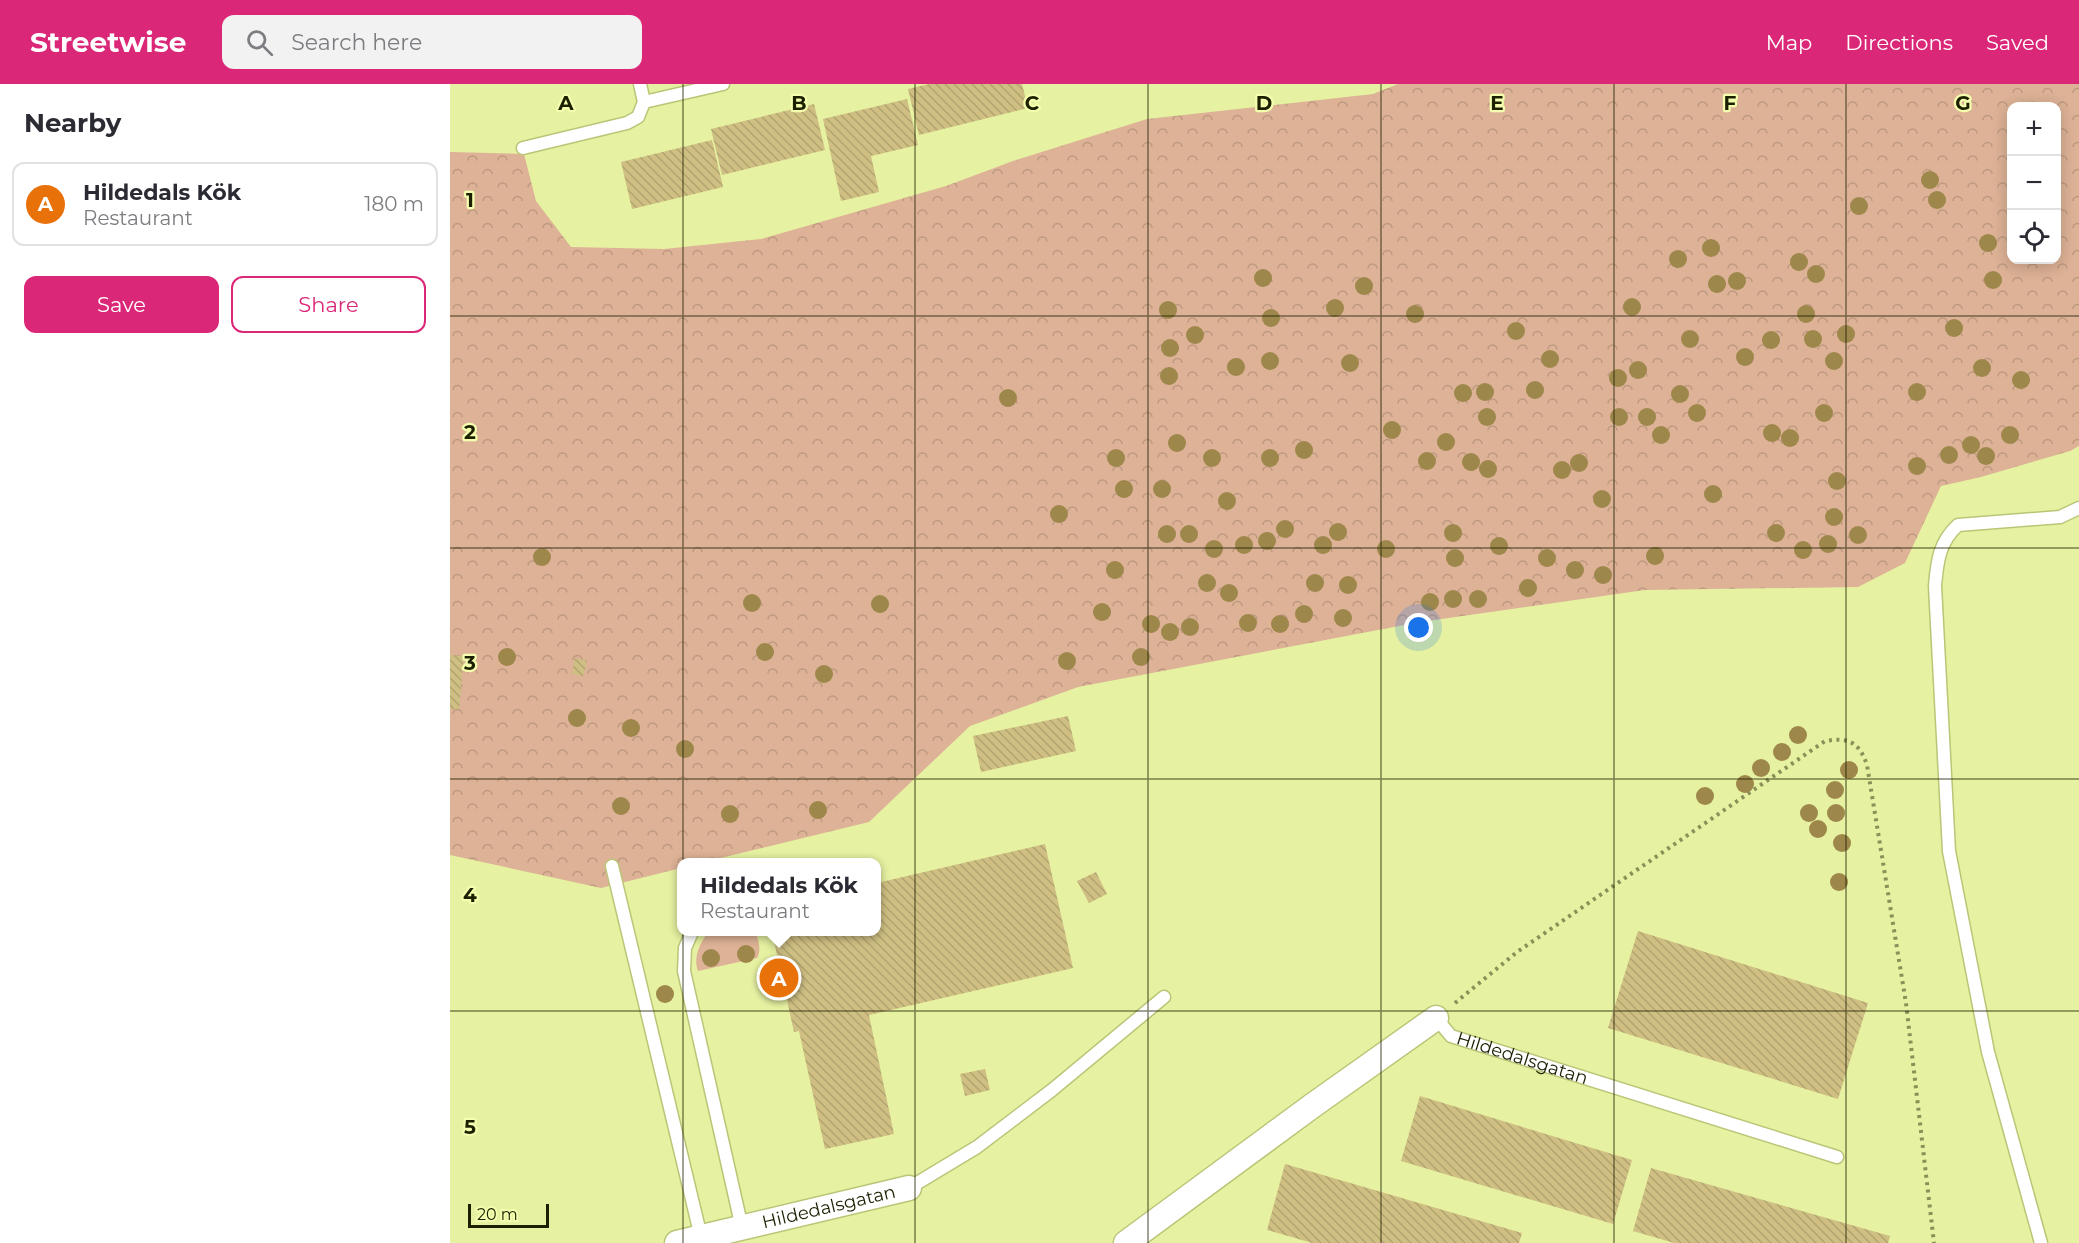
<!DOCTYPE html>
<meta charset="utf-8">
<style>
:root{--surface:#fff;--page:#f2f2f3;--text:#2b2b33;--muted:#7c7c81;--line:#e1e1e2;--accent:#db2777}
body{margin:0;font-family:Montserrat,sans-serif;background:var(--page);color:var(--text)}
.controls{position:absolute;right:18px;top:18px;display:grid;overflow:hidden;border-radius:12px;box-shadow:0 3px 15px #0003}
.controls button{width:54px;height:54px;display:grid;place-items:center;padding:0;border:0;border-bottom:2px solid var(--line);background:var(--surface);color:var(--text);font:30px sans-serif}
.scale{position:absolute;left:18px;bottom:15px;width:81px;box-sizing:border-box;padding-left:6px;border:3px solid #1d1f01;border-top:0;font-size:16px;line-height:21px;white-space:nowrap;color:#1d1f01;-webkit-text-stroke:4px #f4feae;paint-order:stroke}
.you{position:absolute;left:969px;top:544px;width:21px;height:21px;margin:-15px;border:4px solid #fff;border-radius:50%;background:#1a73e8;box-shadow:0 0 0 9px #1a73e833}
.badge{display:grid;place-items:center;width:39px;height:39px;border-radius:50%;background:var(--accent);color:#fff;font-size:20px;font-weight:700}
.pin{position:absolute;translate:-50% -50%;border:3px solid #fff;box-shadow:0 2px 6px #0006}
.popup{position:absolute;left:227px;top:774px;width:204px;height:78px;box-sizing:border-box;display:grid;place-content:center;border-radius:12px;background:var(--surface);filter:drop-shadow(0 2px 4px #0005);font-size:20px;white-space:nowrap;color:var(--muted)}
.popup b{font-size:22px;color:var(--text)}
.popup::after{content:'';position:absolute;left:50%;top:100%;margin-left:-12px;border:12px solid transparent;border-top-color:var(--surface)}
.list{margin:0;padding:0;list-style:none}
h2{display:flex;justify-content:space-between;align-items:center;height:78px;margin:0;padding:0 24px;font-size:26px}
h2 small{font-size:20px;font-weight:400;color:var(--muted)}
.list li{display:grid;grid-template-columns:39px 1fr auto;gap:18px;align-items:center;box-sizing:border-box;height:84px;margin:0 12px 12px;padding:0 12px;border:2px solid var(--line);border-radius:12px}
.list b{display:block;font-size:22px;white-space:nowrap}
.list p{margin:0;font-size:20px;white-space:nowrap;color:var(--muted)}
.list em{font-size:20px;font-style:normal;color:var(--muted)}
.actions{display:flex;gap:12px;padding:18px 24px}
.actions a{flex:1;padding:14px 0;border:2px solid var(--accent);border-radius:12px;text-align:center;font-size:21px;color:var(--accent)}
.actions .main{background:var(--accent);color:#fff}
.icon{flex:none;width:33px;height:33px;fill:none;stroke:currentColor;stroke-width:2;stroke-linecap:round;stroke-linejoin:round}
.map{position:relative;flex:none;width:1629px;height:1159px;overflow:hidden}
header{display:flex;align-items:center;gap:36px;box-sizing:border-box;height:84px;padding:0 30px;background:var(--accent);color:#fff}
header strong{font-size:28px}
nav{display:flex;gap:33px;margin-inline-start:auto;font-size:21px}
.search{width:420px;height:54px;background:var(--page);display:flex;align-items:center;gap:15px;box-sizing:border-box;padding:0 21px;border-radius:12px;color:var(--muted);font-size:22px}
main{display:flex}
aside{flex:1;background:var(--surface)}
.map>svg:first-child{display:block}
</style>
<header>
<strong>Streetwise</strong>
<div class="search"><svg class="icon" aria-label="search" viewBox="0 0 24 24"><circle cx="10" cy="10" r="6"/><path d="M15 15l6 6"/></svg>Search here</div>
<nav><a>Map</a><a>Directions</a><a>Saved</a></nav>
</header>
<main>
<aside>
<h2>Nearby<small></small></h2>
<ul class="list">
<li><span class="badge" style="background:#e8710a">A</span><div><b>Hildedals Kök</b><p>Restaurant</p></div><em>180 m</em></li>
</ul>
<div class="actions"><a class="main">Save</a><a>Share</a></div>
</aside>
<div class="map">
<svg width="1629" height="1159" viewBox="0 0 1629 1159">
<defs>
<pattern id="forest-crowns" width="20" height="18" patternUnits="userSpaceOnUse" patternTransform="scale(1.5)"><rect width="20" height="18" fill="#ddb296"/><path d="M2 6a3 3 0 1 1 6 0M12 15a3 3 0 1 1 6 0" fill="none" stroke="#bd9980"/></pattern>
<pattern id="building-back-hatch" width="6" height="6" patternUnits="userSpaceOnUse" patternTransform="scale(1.5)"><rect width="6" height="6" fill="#cfbf83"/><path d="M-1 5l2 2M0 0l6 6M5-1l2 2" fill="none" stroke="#b1a46f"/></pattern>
</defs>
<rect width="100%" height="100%" fill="#e6f1a1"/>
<!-- green -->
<path fill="#ddb296" d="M258 848H306C308 857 312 865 307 874L248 887C243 872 250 860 258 848Z"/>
<!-- forest -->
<path fill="url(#forest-crowns)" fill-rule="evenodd" d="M948 0H1629V362L1620 367 1531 393 1491 402 1455 479 1408 503 1195 506 970 538 628 603 520 642 419 738 254 778H232L231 784 151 804 0 771V68L74 70 86 117 121 163 214 165 311 155 496 102 563 77 697 35 923 10ZM1562 22H1606V176H1562Z"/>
<!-- building -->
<g fill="url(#building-back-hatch)">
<path d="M479 0H572L578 24 469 51 458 5Z"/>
<path d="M457 15 468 61 421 72 429 108 391 117 373 35Z"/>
<path d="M364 20 375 66 272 91 261 45Z"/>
<path d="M262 56 273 103 182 125 171 78Z"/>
<path d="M0 571 14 572 9 625H0Z"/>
<path d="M125 574 137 577 133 592 122 590Z"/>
<path d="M618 632 626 667 531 688 523 652Z"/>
<path d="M595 760 623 884 419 931 444 1050 375 1065 349 947 344 948 322 848H427V799Z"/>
<path d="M646 788 657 810 639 819 627 797Z"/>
<path d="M1188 847 1418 919 1388 1015 1158 944Z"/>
<path d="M535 985 540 1006 515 1012 510 990Z"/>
<path d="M970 1012 1182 1076 1163 1140 951 1077Z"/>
<path d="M835 1080 1072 1149 1069 1159H862L817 1146Z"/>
<path d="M1201 1084 1440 1152 1438 1159H1224L1183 1147Z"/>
</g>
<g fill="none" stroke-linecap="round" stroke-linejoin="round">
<!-- lane casing -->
<g stroke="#bbc577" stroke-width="15">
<g id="lane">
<path d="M190 0 194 18 273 0"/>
<path d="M73 64 177 39 188 33 194 18"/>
<path d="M162 782 251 1153"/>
<path d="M242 848 235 864 234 887 292 1144"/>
<path id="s1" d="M986 934 1001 952 1387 1073"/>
<path d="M459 1104 527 1063 602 1006 714 913"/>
<path d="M1591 1159 1538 968 1499 767 1485 502C1487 478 1489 458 1508 441L1610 433 1629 424"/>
</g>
</g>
<!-- street casing -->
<g stroke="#bbc577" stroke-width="27">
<g id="street">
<path id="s2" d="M227 1159 459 1104"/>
<path d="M676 1159 862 1022 986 934"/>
</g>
</g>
<!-- path -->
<path stroke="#8a9057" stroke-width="4" stroke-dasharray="3 4.5" stroke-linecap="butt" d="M1005 919 1067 868 1375 657C1399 653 1409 658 1417 681L1456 919 1484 1159"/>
<!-- lane -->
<use href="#lane" stroke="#fff" stroke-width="12"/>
<!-- street -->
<use href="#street" stroke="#fff" stroke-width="24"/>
</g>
<!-- trees -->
<g fill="#9d874b">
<circle cx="1480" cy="96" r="9"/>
<circle cx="1487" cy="116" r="9"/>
<circle cx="1409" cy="122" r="9"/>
<circle cx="1538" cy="159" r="9"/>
<circle cx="1261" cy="164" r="9"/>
<circle cx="1228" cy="175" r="9"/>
<circle cx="1349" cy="178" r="9"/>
<circle cx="1366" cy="190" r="9"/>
<circle cx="813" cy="194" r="9"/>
<circle cx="1543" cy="196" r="9"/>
<circle cx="1287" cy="197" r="9"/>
<circle cx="1267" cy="200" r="9"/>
<circle cx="914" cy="202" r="9"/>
<circle cx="1182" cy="223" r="9"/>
<circle cx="885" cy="224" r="9"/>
<circle cx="718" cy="226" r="9"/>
<circle cx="965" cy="230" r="9"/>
<circle cx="1356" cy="230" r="9"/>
<circle cx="821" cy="234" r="9"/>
<circle cx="1504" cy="244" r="9"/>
<circle cx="1066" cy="247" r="9"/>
<circle cx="1396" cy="250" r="9"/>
<circle cx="745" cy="251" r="9"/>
<circle cx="1240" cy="255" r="9"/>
<circle cx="1363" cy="255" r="9"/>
<circle cx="1321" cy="256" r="9"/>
<circle cx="720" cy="264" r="9"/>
<circle cx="1295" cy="273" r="9"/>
<circle cx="1100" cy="275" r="9"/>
<circle cx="820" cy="277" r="9"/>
<circle cx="1384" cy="277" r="9"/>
<circle cx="900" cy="279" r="9"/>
<circle cx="786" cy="283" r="9"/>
<circle cx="1532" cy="284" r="9"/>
<circle cx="1188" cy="286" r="9"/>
<circle cx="719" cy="292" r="9"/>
<circle cx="1168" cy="294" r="9"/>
<circle cx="1571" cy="296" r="9"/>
<circle cx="1085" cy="306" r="9"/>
<circle cx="1035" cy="308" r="9"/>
<circle cx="1467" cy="308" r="9"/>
<circle cx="1013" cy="309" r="9"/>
<circle cx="1230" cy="310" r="9"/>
<circle cx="558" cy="314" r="9"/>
<circle cx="1247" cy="329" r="9"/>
<circle cx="1374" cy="329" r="9"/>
<circle cx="1037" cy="333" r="9"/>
<circle cx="1169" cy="333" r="9"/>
<circle cx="1197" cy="333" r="9"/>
<circle cx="942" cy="346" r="9"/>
<circle cx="1322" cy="349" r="9"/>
<circle cx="1211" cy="351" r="9"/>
<circle cx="1560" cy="351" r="9"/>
<circle cx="1340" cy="354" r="9"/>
<circle cx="996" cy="358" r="9"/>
<circle cx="727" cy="359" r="9"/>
<circle cx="1521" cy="361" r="9"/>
<circle cx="854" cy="366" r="9"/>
<circle cx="1499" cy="371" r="9"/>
<circle cx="1536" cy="372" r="9"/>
<circle cx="666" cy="374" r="9"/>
<circle cx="762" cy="374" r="9"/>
<circle cx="820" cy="374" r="9"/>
<circle cx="977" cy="377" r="9"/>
<circle cx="1021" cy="378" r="9"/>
<circle cx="1129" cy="379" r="9"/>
<circle cx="1467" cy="382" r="9"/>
<circle cx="1038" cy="385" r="9"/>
<circle cx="1112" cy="386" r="9"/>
<circle cx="1387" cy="397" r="9"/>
<circle cx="674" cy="405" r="9"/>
<circle cx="712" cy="405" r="9"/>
<circle cx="1263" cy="410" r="9"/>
<circle cx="1152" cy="415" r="9"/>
<circle cx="777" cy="417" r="9"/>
<circle cx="609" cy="430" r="9"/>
<circle cx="1384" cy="433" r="9"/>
<circle cx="835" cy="445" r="9"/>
<circle cx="888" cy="448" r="9"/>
<circle cx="1003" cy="449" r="9"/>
<circle cx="1326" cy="449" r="9"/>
<circle cx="717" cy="450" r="9"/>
<circle cx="739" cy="450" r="9"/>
<circle cx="1408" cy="451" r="9"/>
<circle cx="817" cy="457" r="9"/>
<circle cx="1378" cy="460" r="9"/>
<circle cx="794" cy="461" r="9"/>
<circle cx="873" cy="461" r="9"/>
<circle cx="1049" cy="462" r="9"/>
<circle cx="764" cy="465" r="9"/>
<circle cx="936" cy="465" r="9"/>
<circle cx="1353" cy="466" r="9"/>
<circle cx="1205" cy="472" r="9"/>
<circle cx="92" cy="473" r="9"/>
<circle cx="1005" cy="474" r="9"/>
<circle cx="1097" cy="474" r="9"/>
<circle cx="665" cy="486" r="9"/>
<circle cx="1125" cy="486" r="9"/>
<circle cx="1153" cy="491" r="9"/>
<circle cx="757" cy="499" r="9"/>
<circle cx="865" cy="499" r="9"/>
<circle cx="898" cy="501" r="9"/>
<circle cx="1078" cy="504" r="9"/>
<circle cx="779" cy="509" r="9"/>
<circle cx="1003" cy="515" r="9"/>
<circle cx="1028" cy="515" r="9"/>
<circle cx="980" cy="518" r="9"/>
<circle cx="302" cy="519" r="9"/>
<circle cx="430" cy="520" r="9"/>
<circle cx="652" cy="528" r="9"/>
<circle cx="854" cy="530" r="9"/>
<circle cx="893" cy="534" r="9"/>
<circle cx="798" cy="539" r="9"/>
<circle cx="701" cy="540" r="9"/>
<circle cx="830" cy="540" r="9"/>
<circle cx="740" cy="543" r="9"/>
<circle cx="720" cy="548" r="9"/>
<circle cx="315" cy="568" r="9"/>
<circle cx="57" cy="573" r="9"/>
<circle cx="691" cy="573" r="9"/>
<circle cx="617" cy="577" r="9"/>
<circle cx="374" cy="590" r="9"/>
<circle cx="127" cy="634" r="9"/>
<circle cx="181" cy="644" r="9"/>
<circle cx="1348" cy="651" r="9"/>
<circle cx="235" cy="665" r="9"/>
<circle cx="1332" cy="668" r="9"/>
<circle cx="1311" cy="684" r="9"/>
<circle cx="1399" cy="686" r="9"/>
<circle cx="1295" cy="700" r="9"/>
<circle cx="1385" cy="706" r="9"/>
<circle cx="1255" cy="712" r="9"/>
<circle cx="171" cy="722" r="9"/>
<circle cx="368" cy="726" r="9"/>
<circle cx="1359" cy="729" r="9"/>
<circle cx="1386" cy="729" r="9"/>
<circle cx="280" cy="730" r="9"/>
<circle cx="1368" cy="745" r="9"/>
<circle cx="1392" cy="759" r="9"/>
<circle cx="1389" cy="798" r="9"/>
<circle cx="296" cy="870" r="9"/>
<circle cx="261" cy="874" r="9"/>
<circle cx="215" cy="910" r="9"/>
</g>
<!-- grid -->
<path fill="none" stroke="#1d1f01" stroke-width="1.5" stroke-opacity="0.55" d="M233 0V1159M465 0V1159M698 0V1159M931 0V1159M1164 0V1159M1396 0V1159M0 232H1629M0 464H1629M0 695H1629M0 927H1629"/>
<g text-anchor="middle" stroke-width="4.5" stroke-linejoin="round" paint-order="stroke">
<!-- street labels -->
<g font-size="18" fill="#1d1f01" stroke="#f4feae">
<text dy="6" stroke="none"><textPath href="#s1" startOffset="98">Hildedalsgatan</textPath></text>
<text dy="6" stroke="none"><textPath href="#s2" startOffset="156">Hildedalsgatan</textPath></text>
</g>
</g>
<g font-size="20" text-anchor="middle" font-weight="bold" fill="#1d1f01" stroke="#f4feae" stroke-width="4.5" stroke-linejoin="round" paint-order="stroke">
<text x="116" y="26">A</text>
<text x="349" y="26">B</text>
<text x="582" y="26">C</text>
<text x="814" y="26">D</text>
<text x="1047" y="26">E</text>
<text x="1280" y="26">F</text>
<text x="1513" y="26">G</text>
<text x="20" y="123">1</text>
<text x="20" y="355">2</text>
<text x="20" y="586">3</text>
<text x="20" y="818">4</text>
<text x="20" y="1050">5</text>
</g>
</svg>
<div class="controls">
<button>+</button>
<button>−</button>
<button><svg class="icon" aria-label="locate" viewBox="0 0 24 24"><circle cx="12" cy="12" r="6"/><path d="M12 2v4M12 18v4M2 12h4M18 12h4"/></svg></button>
</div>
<div class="scale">20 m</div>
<div class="you"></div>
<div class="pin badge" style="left:329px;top:894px;background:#e8710a">A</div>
<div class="popup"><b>Hildedals Kök</b>Restaurant</div>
</div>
</main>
